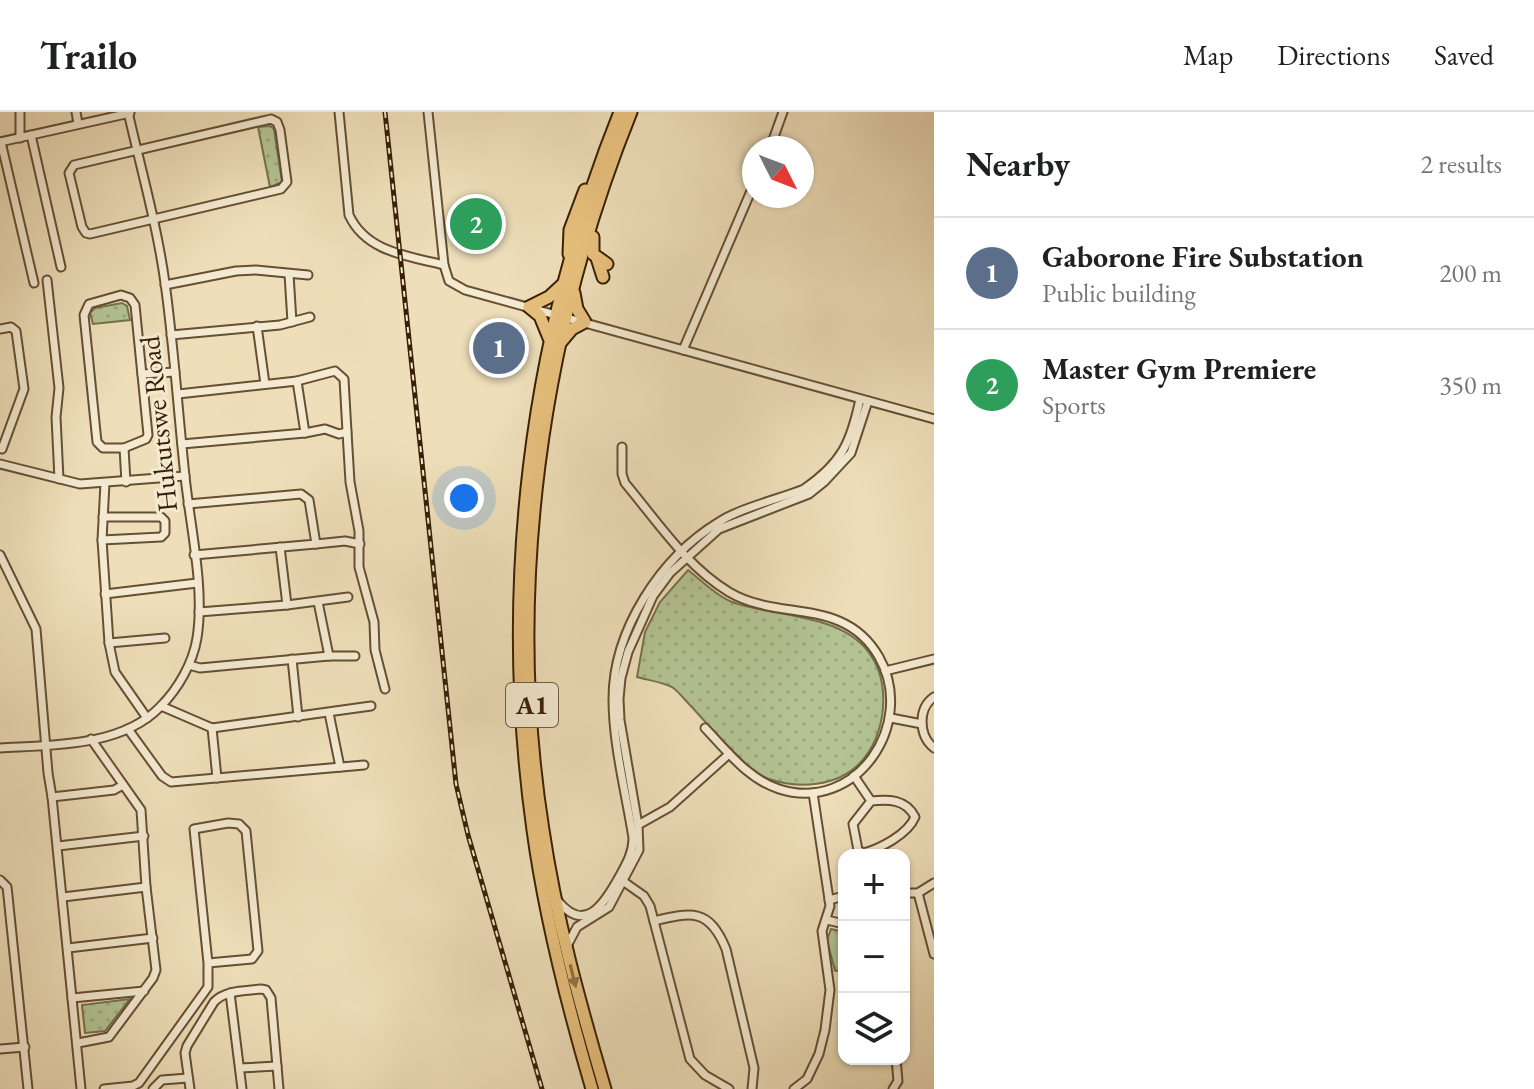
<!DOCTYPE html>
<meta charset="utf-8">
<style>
:root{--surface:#fff;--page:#f2f2f2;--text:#202124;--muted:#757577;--line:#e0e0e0;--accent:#b45309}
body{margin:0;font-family:"EB Garamond",serif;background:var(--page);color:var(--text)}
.controls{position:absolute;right:24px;bottom:24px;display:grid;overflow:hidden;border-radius:16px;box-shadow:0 2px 6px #0004}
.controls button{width:72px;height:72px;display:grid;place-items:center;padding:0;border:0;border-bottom:2px solid var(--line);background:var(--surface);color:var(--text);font:40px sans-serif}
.compass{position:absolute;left:742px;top:24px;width:72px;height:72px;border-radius:50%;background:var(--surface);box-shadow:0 2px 6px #0004;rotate:132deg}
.you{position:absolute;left:464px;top:386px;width:28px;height:28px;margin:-20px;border:6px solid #fff;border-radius:50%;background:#1a73e8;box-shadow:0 0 0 12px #1a73e833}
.badge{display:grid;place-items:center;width:52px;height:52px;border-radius:50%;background:var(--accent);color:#fff;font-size:26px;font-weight:700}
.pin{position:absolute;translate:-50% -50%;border:4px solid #fff;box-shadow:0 2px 8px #0006}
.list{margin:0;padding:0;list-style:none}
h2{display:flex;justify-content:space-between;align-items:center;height:104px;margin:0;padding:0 32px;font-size:34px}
h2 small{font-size:26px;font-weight:400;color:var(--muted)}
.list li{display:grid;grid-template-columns:52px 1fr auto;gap:24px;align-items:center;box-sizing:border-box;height:112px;padding:0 32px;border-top:2px solid var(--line)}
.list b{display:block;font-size:30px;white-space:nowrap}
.list p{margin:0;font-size:26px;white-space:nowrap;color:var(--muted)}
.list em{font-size:26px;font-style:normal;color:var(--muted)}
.icon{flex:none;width:44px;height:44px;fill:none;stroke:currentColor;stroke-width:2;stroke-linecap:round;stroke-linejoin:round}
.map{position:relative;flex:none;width:934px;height:977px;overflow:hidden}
header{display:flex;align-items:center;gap:48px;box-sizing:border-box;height:112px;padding:0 40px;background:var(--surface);border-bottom:2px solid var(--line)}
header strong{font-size:38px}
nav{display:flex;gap:44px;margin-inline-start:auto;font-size:28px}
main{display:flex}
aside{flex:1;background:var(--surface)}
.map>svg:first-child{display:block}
</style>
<header>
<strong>Trailo</strong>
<nav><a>Map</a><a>Directions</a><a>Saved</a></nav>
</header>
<main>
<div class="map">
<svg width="934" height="977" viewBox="0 0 934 977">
<defs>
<pattern id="grass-dots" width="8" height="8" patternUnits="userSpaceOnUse" patternTransform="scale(2)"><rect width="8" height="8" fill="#b3c394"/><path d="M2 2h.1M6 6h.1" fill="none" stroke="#9ba77e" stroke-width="1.8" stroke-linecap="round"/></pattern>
<pattern id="park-crowns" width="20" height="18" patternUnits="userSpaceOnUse" patternTransform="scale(2)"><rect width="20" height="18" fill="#b3c394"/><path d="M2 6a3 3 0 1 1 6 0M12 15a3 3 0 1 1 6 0" fill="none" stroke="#9ba77e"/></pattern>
</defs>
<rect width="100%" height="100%" fill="#eedfba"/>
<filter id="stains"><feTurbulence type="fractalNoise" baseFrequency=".0025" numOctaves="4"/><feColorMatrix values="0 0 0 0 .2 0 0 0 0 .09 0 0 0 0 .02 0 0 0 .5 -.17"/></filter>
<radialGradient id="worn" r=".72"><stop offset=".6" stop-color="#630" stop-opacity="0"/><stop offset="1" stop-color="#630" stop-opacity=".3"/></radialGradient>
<!-- grass -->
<g fill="url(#grass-dots)" stroke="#76714c" stroke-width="2">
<path d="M270 14 274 17 282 70 270 75 258 15Z"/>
<path d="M122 191 127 194 130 208 93 212 90 201 95 196Z"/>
<path d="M688 458C701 468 716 484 732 490 774 505 837 501 867 538 892 569 887 623 860 651 837 675 798 677 769 667 745 658 708 612 689 592 684 587 678 579 672 575 662 570 647 568 637 565L645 520 660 490Z"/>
<path d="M130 887 105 919 85 921 82 893Z"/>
</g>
<!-- park -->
<path fill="url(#park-crowns)" stroke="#76714c" stroke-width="2" d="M831 817 844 820V858L835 859 827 828Z"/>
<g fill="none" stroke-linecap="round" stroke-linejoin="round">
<!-- minor casing -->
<g stroke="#664f32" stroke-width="11">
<g id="minor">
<path d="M20 0V26"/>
<path d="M76 0 78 12"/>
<path d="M339 0 349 103C366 140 408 144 444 153L449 169 465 178 934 307"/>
<path d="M428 0 444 153"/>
<path d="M271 7 277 10 280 18 287 70 281 77 90 122 86 121 82 115 69 61 74 53Z"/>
<path d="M31 23 61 155"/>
<path d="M0 30 130 1"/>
<path d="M1 30 34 171"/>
<path d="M770 36 783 0"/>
<path d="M289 162 292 210"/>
<path d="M47 168 59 276 56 305 59 367"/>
<path d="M165 173 236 159 256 158 308 163"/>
<path d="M121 183 130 186 135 193 148 323 146 327 124 336H103L97 330 84 203 89 192Z"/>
<path d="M257 214 265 272"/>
<path d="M0 217 11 215 16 219 24 277 2 337"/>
<path d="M171 223 280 213 310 205"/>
<path d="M683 238 754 72"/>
<path d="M142 262 175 260"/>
<path d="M297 269 335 259 344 267 347 320 339 322 325 317 305 321"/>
<path d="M178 282 297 269 305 321 182 332"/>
<path d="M347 320 350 370 359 419V455L374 510 375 538 385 577"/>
<path d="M622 335V362L625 371C657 409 686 454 729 480 779 510 844 484 879 545 917 612 856 702 779 677 748 667 727 639 705 616"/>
<path d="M124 336 126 370"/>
<path d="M0 352 80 372 185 364"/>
<path d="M105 371 102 428 109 531 115 560 147 606"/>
<path d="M188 392 301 382 309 388 316 432 194 443"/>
<path d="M102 428 161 425 165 421V409L161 405H103"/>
<path d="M316 432 345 429 360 432"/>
<path d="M280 435 287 493"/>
<path d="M0 443 36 517 48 661 52 685"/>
<path d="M105 482 197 471"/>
<path d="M318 490 329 544"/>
<path d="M199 500 287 493 348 485"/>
<path d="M109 531 165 526"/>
<path d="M292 547 298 605"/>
<path d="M189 553 200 556 329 544H355"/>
<path d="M885 559 934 547"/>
<path d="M934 585C918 596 918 623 934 636"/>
<path d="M161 594 212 616 371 594"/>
<path d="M329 601 340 655"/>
<path d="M891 606 922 612"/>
<path d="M212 616 217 666"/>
<path d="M128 617 162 664 171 670 364 653"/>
<path d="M0 636C52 633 121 635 160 595 178 577 193 551 197 526 205 476 190 414 185 364 178 300 174 235 165 171 157 113 141 57 128 0"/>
<path d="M854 664 871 689C888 687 906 687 915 705 908 722 880 737 863 741L858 738 853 712 871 689"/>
<path d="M638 713 670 695 729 642"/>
<path d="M58 734 144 724"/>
<path d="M620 767 644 784 650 794 690 947 705 963 729 977"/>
<path d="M0 768 7 775 8 784 28 977"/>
<path d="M904 781H918L934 771"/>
<path d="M918 781 934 842"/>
<path d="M63 785 146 775"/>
<path d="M829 788 844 784"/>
<path d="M558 789C585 822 604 792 618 767 625 754 633 742 633 726 626 681 613 633 613 587 613 518 661 445 719 410 740 396 779 387 804 377 842 351 851 330 860 287"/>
<path d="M827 808 844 812"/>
<path d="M654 809C692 800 709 796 726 837L754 956 752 977"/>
<path d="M568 832 577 815 609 795 639 738 638 713 620 608 619 587 621 566 628 540 653 484 670 461 719 417 809 382 824 370 851 341 868 289"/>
<path d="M68 836 153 826"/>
<path d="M230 881 242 977"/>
<path d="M72 886 144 879"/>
<path d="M78 931 109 925 153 866 156 858 146 775 141 698 91 627"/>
<path d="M0 937 25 935"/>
<path d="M240 956 277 954"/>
<path d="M81 977 52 685 114 678 123 673"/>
<path d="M104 977 133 974 139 971 208 875V851L194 717 228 711 239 712 246 719 258 839 252 847 208 851"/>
<path d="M153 977 162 968 188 966"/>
<path d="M190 977 185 941 187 934 214 890C225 878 245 879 261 877L266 878 271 886 279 977"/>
<path d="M794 977 807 967 819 942 825 918 830 878 822 819 830 794 813 681"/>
<path d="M893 977 898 969 896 947"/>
</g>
</g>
<!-- highway casing -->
<g stroke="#391f05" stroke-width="15">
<g id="highway">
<path d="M593 125V142L607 152"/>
<path d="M569 142 570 118 585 78"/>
<path d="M597 146 603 165"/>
<path d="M549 226 540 204 529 195 549 185 562 173"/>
<path d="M561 230 572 217 585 210 577 197 574 181"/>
<path d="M592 977C567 892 545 806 533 718 499 475 529 227 620 0"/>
<path d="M605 977C580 892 556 806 543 718 505 480 541 223 631 0"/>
</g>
</g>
<!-- minor -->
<use href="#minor" stroke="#f4ead2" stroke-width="7"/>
<!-- highway -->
<use href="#highway" stroke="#e7c07d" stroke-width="11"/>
<!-- rail casing -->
<g stroke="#391f05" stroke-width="5">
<path id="rail" d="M385 0 456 672 468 723 542 977"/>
</g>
<!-- rail -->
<use href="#rail" stroke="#f4ead2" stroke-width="2" stroke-dasharray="6" stroke-linecap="butt"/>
</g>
<!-- one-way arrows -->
<defs><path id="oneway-solid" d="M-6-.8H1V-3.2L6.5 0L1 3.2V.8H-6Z" transform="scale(2)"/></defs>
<use fill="#907041" href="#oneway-solid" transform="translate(573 864) rotate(76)"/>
<g text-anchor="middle" stroke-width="6" stroke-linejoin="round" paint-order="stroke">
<!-- shield labels -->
<rect fill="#f4ead2" stroke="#715c42" stroke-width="2" x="506" y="571" width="52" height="44" rx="6"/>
<g font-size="26" font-weight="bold" fill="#391f05">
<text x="532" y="602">A1</text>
</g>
<!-- street labels -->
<g font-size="28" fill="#391f05" stroke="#f4ead2">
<text transform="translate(158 312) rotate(-96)" y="10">Hukutswe Road</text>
</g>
</g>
<rect width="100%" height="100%" filter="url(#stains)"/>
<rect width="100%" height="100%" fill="url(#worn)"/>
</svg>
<div class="controls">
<button>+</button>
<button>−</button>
<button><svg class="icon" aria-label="layers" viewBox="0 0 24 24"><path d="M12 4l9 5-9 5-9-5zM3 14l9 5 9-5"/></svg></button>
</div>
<svg class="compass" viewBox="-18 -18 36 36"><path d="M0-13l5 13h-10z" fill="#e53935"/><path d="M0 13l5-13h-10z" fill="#757577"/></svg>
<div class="you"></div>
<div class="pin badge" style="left:499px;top:236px;background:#5c6f8a">1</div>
<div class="pin badge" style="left:476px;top:112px;background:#2e9e5b">2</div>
</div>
<aside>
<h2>Nearby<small>2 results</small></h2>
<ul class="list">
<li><span class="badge" style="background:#5c6f8a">1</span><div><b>Gaborone Fire Substation</b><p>Public building</p></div><em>200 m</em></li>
<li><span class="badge" style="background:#2e9e5b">2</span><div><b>Master Gym Premiere</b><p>Sports</p></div><em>350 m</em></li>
</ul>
</aside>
</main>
